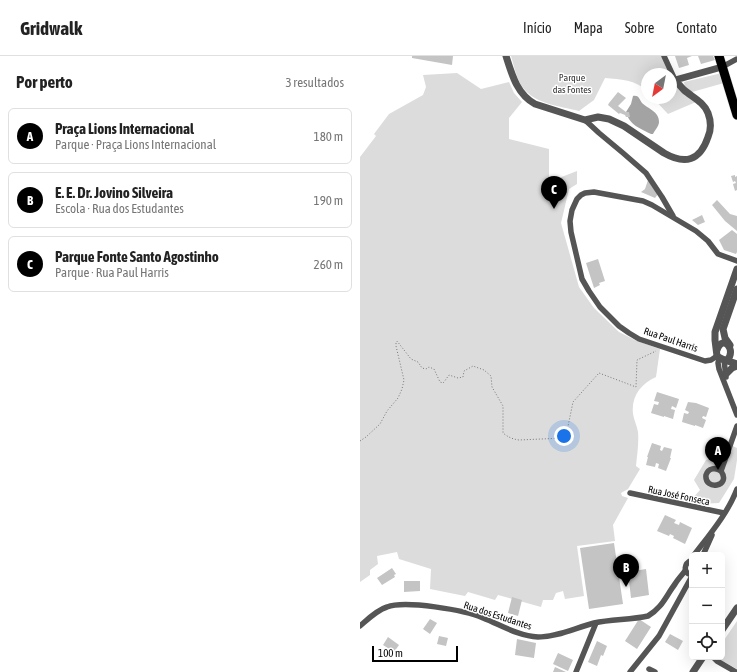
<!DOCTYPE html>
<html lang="pt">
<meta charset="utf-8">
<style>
:root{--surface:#fff;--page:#f6f6f6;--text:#222;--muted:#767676;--line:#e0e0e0;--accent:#000}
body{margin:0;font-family:"Asap Condensed",sans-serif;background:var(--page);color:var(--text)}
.controls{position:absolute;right:12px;bottom:12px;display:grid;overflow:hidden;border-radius:6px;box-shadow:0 4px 16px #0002}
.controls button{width:36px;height:36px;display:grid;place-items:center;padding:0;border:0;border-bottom:1px solid var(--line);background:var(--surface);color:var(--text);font:20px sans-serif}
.compass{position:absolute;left:281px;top:12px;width:36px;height:36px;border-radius:50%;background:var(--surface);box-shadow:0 4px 16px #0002;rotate:212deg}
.scale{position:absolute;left:12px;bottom:10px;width:86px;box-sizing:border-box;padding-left:4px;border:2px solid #000;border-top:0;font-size:11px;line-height:14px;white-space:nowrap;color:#000;-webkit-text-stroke:3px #fff;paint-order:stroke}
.you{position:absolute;left:204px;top:380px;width:14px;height:14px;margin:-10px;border:3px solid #fff;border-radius:50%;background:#1a73e8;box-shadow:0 0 0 6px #1a73e833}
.badge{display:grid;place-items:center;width:26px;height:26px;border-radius:50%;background:var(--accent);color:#fff;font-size:13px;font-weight:700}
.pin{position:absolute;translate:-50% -33px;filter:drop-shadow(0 1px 2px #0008)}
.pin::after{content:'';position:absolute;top:21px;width:14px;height:12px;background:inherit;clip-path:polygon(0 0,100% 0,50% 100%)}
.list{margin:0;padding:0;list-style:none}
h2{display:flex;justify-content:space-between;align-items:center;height:52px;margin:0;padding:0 16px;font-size:17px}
h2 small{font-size:13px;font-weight:400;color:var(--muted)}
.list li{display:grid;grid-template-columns:26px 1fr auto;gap:12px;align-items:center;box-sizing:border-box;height:56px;margin:0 8px 8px;padding:0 8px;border:1px solid var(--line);border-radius:6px}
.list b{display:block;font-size:15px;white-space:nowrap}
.list p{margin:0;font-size:13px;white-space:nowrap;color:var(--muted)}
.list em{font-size:13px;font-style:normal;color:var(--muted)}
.icon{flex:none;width:22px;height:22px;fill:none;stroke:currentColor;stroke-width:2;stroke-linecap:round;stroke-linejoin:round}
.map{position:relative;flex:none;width:377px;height:616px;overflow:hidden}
header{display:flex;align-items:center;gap:24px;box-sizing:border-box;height:56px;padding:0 20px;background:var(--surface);border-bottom:1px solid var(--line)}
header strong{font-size:19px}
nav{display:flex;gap:22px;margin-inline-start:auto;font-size:14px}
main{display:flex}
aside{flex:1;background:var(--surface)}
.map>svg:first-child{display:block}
</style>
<header>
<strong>Gridwalk</strong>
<nav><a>Início</a><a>Mapa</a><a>Sobre</a><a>Contato</a></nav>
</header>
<main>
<aside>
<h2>Por perto<small>3 resultados</small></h2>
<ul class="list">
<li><span class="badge">A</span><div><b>Praça Lions Internacional</b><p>Parque · Praça Lions Internacional</p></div><em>180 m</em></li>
<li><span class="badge">B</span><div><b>E. E. Dr. Jovino Silveira</b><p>Escola · Rua dos Estudantes</p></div><em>190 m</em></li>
<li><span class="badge">C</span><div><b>Parque Fonte Santo Agostinho</b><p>Parque · Rua Paul Harris</p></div><em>260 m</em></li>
</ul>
</aside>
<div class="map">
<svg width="377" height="616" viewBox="0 0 377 616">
<rect width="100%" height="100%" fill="#fff"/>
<!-- green -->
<g fill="#dcdcdc">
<path d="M151 0H302L311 18H287V35C276 24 260 23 245 22L234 44 219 55C199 50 173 48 161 29 156 20 154 10 151 0Z"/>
<path d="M97 17 121 33 149 26 154 37 162 46 149 62V83L189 93V121L199 122 217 115V128L209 133 201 167 219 231 234 252 259 276 277 285 300 293 296 321C281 328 271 340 273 358 274 364 277 370 278 376 279 387 277 399 276 410L280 413 268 433 261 437 262 440 268 442 253 469 255 485 217 490 224 540 205 543 203 535 196 537 193 544H183L181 551 138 539 135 544 108 536 105 540 70 533 71 513 39 503 37 496 17 500 18 508 10 514V519L0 526V101L16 80 14 78 29 58 63 39 66 31 63 19Z"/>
<path d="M362 17 364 27 332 36 325 32 324 26Z"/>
<path d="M311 19 336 46 308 58 293 42H311Z"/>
<path d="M368 388 377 392V404L374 423 359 447 338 448 332 443 340 434 334 424 346 404 356 401Z"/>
<path d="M377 565V613L359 603 358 601H362V587Z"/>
</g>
<!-- water -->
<path fill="#a3a3a3" d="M273 40C279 39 279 43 282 47 288 53 299 55 299 66 299 70 295 74 293 78H291C280 72 270 70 266 56L271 48Z"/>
<!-- building -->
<g fill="#c4c4c4">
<path d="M52 0H93L92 9 52 2Z"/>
<path d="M315 0H332L327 2 329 9 319 12Z"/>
<path d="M338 0H353L355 4 341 8Z"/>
<path d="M258 36 266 42 258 50 266 56H269L270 61H266L265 59 260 57 259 58 248 49 249 47Z"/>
<path d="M375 119V121L377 120V134L375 135 373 128 376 127 375 125 373 126 371 120Z"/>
<path d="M288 124 298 138 295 142 281 136 285 133Z"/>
<path d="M357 144 370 158 377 160V175L365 165 352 149Z"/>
<path d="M342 159 345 166 338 169 332 164Z"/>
<path d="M372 174 377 178V196L376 198 364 194 359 184Z"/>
<path d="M238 203 245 225 239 227 240 229 234 232 226 207Z"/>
<path d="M297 336 319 343 316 352 312 350 311 353 315 354 313 363 304 360V361L291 357 294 348 298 349 299 346 294 345Z"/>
<path d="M328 346 336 347 349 352 346 361 343 360 342 362 346 364 343 372 335 369V370L322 366 324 357 328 358 329 356 325 354Z"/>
<path d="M292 387 301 390 300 394 302 395 304 391 312 393 310 402H311L306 415 298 412 299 408 296 407 295 411 286 409 288 401H287Z"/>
<path d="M305 459 316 464 314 467 319 469 320 466 332 472 325 488 313 482 314 480 310 478 309 480 297 475Z"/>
<path d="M254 487 263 548 229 553 220 492Z"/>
<path d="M32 512 36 518 34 519 35 521 22 529 17 522Z"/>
<path d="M286 513 289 539 271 542 268 516Z"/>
<path d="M44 525H60V535L44 536Z"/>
<path d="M152 541 162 544 158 560 148 557Z"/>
<path d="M70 563 77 567 70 578 63 573Z"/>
<path d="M279 563 291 571 277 593 265 585Z"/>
<path d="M310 578 323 585 318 594 305 586Z"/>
<path d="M79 580 88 582 86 590 77 588Z"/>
<path d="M28 581 39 589 34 596 23 589Z"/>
<path d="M157 583 176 587 174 602 155 599Z"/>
<path d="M237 585 247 590 243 600 241 599 237 610 228 606Z"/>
<path d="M198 597 213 604 208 615 193 608Z"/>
<path d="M195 611 206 616H193Z"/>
</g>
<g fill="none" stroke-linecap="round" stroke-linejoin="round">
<!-- primary casing -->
<g stroke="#dbdbdb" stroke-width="10">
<path id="primary" d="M359 0 377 59"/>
</g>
<!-- path -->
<path stroke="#777" stroke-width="1" stroke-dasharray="1 2" stroke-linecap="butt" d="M0 385 6 381 20 368 27 355 38 342 42 333 44 324 36 290V287L37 285 51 303 58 306 62 312 66 313 69 311 74 313 80 326 83 327 84 326 89 319 98 322 103 321 104 315 113 310 124 314 131 320 132 331 143 350V377C148 381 152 383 159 384L204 382 206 380 213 346 239 317 276 331 277 304 296 295"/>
<!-- minor -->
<g stroke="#555" stroke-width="5.5">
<path d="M304 0 315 24"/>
<path d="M362 11 377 3"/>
<path d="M225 64 239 77 263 97 286 117 302 141 313 160"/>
<path d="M357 300 351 304 345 305 279 283 269 277 259 270 240 251 229 235 222 223 211 176 210 165 212 154 217 143 221 139 225 137 234 136 283 145 292 149 336 175 348 185 358 198 377 205"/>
<path d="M359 302 358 307 359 313 377 359"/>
<path d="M364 304 366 321"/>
<path d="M361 415C356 411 348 412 346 419 344 435 372 431 361 415L377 370"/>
<path d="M270 437 364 457"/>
<path d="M334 499C350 478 368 457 377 433"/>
<path d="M343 499 352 479"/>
<path d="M332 504C324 507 322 517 332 519"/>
<path d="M0 570C8 563 17 554 27 551 45 544 105 554 123 562 141 569 158 580 178 581 197 581 215 572 234 567 252 563 270 564 288 560 302 552 306 540 315 528 318 523 322 519 325 515"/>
<path d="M353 601 357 605 376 616"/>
<path d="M289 613 295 616"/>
<path d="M216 616 236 567"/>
<path d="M270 616 299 580 332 520"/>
</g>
<!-- tertiary -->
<g stroke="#555" stroke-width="7">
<path d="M146 0C152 19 157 38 175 48L225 64 238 61 249 63 264 70 304 97C325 109 340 105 348 81 351 74 351 65 348 57 344 46 332 41 324 34 321 31 318 27 315 24L362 11"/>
<path d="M377 213 355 276V284L357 300C363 305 370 305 377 308"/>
<path d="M370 289 365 282 363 273 377 233"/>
<path d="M357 294C363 277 377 295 367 304"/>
<path d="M366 318 372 312 377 310"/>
<path d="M362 574 377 552"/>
<path d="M333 616 343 601"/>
</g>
<!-- primary -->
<use href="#primary" stroke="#000" stroke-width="9"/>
</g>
<g text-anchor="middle" stroke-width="3" stroke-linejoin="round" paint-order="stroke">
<!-- park labels -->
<g font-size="10" fill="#333" stroke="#fff">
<text x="212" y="25">Parque<tspan x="212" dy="12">das Fontes</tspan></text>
</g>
<!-- street labels -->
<g font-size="10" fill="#000" stroke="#fff">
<text transform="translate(311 283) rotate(19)" y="4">Rua Paul Harris</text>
<text transform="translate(319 439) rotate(12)" y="4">Rua José Fonseca</text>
<text transform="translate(138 559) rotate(18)" y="4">Rua dos Estudantes</text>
</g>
</g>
</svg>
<div class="controls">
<button>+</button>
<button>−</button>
<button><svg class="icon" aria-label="locate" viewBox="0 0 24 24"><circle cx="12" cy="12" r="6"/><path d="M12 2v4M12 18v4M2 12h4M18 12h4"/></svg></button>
</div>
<svg class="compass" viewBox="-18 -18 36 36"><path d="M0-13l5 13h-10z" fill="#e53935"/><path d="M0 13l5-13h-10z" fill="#767676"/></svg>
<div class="scale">100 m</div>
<div class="you"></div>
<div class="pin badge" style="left:358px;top:414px">A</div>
<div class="pin badge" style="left:266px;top:531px">B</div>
<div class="pin badge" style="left:194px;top:153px">C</div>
</div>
</main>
